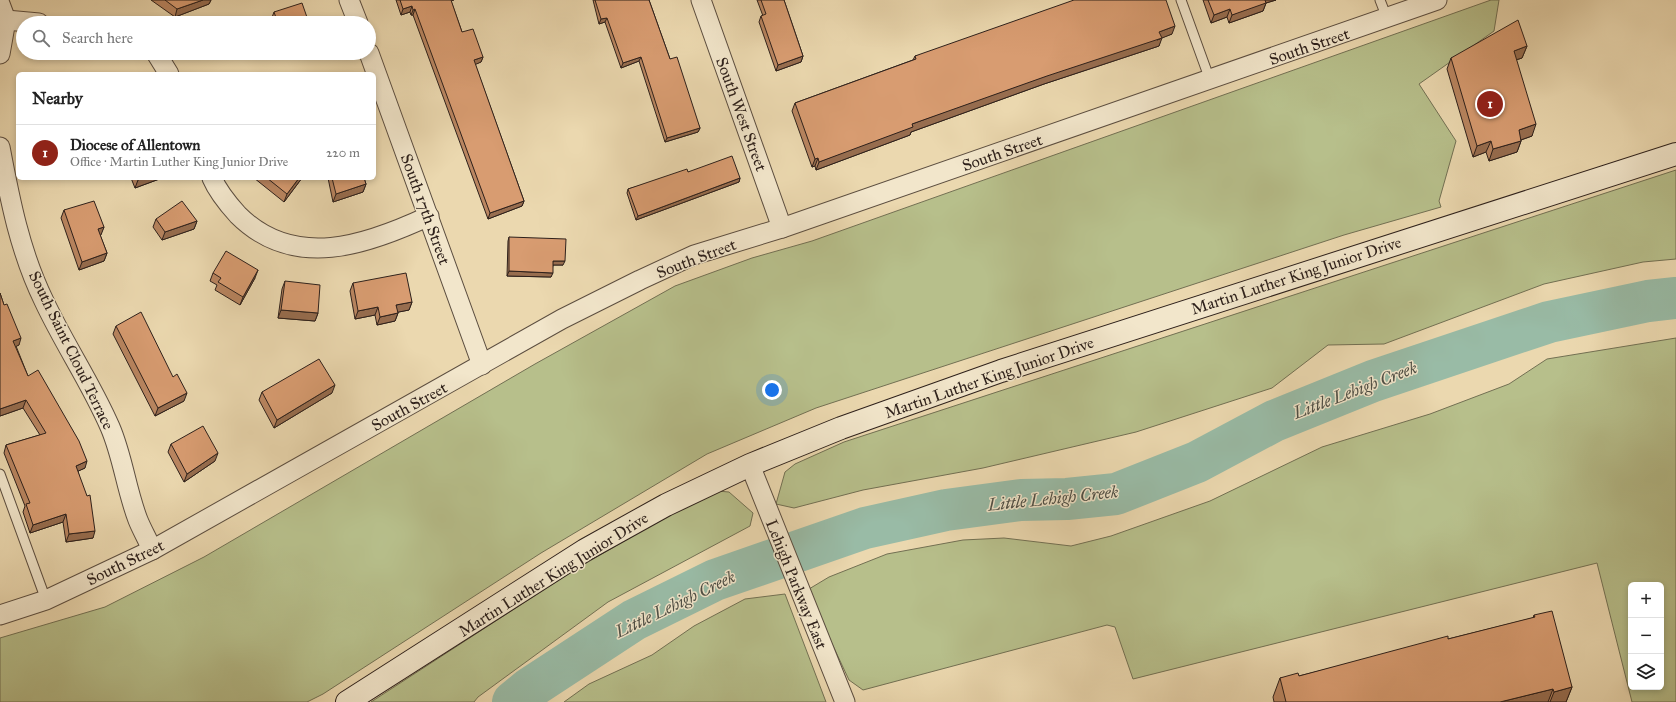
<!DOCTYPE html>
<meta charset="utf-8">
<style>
:root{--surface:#fff;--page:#f6f6f6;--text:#222;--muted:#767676;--line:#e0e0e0;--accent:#8f2418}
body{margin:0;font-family:"IM FELL Great Primer",serif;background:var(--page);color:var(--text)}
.controls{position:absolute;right:12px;bottom:12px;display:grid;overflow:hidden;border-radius:6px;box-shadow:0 2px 6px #0003}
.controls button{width:36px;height:36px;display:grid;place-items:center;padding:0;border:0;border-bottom:1px solid var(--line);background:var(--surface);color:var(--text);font:20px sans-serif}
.you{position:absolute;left:772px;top:390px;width:14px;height:14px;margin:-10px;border:3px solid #fff;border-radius:50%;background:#1a73e8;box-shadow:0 0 0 6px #1a73e833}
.badge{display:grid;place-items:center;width:26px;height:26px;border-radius:50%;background:var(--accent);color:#fff;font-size:13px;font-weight:700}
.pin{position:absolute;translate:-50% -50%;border:2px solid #fff;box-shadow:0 1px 4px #0006}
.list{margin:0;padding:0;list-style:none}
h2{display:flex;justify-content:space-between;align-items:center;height:52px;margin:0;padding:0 16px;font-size:17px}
h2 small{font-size:13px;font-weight:400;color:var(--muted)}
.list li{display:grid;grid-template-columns:26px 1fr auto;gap:12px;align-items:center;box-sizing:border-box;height:56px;padding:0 16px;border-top:1px solid var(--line)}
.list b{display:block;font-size:15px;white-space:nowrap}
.list p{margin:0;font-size:13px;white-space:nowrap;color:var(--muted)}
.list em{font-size:13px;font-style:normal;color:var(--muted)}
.icon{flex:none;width:22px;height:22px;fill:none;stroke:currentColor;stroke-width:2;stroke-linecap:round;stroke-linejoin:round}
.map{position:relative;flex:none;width:1676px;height:702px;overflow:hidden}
.search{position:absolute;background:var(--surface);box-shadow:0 2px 6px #0003;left:16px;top:16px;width:360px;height:44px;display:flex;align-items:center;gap:10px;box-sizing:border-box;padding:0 14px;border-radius:22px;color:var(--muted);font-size:15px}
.panel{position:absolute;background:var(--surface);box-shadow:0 2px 6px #0003;left:16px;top:72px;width:360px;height:108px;border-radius:6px}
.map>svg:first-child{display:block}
</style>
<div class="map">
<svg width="1676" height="702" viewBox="0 0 1676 702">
<rect width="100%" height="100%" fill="#ebd8af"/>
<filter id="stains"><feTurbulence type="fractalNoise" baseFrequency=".005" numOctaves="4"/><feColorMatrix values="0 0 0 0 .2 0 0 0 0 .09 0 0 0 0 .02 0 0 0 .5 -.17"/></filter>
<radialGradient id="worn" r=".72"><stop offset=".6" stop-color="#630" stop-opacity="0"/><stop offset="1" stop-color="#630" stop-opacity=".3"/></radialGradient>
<!-- green -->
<g fill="#b7bf8b" stroke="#727053" fill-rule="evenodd">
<path d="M1491 0H1499L1494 31 1419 84 1456 141 1439 201 1441 207 1344 235 816 408 707 454 541 553 323 694 307 702H0V638L105 607 204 557 535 364 675 286 752 258 812 241Z"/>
<path d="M1676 170V259L1643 262 1544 284 1384 344 1328 345 1272 388 1136 432 983 468 863 490 794 508 776 504 785 472 795 464 844 442Z"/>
<path d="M1676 338V702H1632L1597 563 1133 679 1115 627 1107 625 863 690 849 680 827 633 809 589 829 577 887 554 963 540 1004 538 1071 546 1111 536 1210 501 1322 447 1430 414 1509 384 1547 359ZM1631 585H1661V687H1631Z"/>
<path d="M717 491 729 492 753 513 750 526 608 602 478 697 474 702H371L571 572 660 520Z"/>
<path d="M785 594 826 702H564L589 684 652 655 694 626 745 599Z"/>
</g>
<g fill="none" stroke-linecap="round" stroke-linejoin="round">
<!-- river -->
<path stroke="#99bba6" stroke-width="42" d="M513 702 530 688 634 620 715 580 865 528 946 510 1021 500 1067 499 1116 494 1197 462 1274 421 1373 381 1549 322 1648 301 1676 298"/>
<!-- service casing -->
<g stroke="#5c4e40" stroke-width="11">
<g id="service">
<path d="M1181 0 1210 80"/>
<path d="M1380 0 1387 18"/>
<path d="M0 474 46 600"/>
</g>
</g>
<!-- minor casing -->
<g stroke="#5c4e40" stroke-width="21">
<g id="minor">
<path d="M349 0 358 23"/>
<path d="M701 0 782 228"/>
<path d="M0 4 6 20 0 54"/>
<path d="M6 20 39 23"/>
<path d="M156 53 169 74"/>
<path d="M369 53 482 365"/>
<path d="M0 147C10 200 20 252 44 301 64 344 91 383 110 427 123 457 126 489 138 520 142 530 148 540 152 550"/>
<path d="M212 178C218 192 228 204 238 215 294 271 367 245 429 216"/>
<path d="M750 465 845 702"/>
<path d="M0 615 46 600 152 550 562 319 640 280 694 255 782 228 1437 0"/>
</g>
</g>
<!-- secondary casing -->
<g stroke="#2d201b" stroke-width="24">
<path id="secondary" d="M347 702 585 550 666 505 750 465 841 428 1001 371 1676 154"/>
</g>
<!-- service -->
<use href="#service" stroke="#f2e6cb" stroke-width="9"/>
<!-- minor -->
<use href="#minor" stroke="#f2e6cb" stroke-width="19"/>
<!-- secondary -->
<use href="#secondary" stroke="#f2e6cb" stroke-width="22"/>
</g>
<!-- wall -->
<g fill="#ba8661" stroke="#2d201b">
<path d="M151 0H211L209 4 175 17Z"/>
<path d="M396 0H454L451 1 462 32 483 57 481 62 475 64 524 201 522 206 488 219 413 15H411L410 12 401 15Z"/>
<path d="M593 0H649L670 59 700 128 698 132 665 142 639 61 621 68 605 22 599 24Z"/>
<path d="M757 0H784L803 56 801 62 776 71 759 22 761 16H763Z"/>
<path d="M1203 0H1276L1266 3 1263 11 1229 23 1227 17 1211 23Z"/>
<path d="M274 12 309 23H272L271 20Z"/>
<path d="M1172 34 1161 38 1159 46 1044 84 911 132 910 135 816 170 815 166 812 167 792 111 795 103 913 60 915 56Z"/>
<path d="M1527 46 1522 58 1516 60 1532 136 1521 140V141L1517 152 1489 161 1486 152 1473 157 1447 69 1451 58Z"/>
<path d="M688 172 740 178 739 182 636 220 627 193 628 189Z"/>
<path d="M131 178H162L135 188Z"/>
<path d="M254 178H302L284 202Z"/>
<path d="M328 178H364L366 184 363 192 333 202Z"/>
<path d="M64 210 104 227 100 235 107 253 104 261 79 270 61 218Z"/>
<path d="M156 219 197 221 194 229 162 240 153 227Z"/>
<path d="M509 237 563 265H553L551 277 507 276 508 241Z"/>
<path d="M213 273 255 278 240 305 215 290 217 285 210 281Z"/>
<path d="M285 281 318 313 315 321 278 318 282 289Z"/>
<path d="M353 283 412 302 409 310 398 312V313L395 321 377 325 375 315 355 319 350 291Z"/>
<path d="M0 293 4 305 19 345 16 346 28 376 85 468 78 471 93 538 66 542 63 522 30 533 23 512 25 506 4 453 6 445 40 435 23 408 0 416Z"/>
<path d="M116 326 184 401 155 416 113 334Z"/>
<path d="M262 392 332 393 274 428 259 400Z"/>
<path d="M171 444 215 461 184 482 168 452Z"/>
<path d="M1534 615 1572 687 1566 702H1274L1273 697 1280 678 1299 676 1533 618Z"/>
</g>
<!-- shaded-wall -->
<g fill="#976d4f" stroke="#2d201b">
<path d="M203 0H211L209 4 175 17 177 9Z"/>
<path d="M1263 0H1276L1266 3 1263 11 1229 23 1232 15Z"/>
<path d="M412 6 410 12 401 15 403 9Z"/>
<path d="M415 9 413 15H411L413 10Z"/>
<path d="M1230 9 1227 17 1211 23 1214 15Z"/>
<path d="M607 18 605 22 599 24 601 19Z"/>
<path d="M1175 26 1172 34 1157 40 1162 38 1159 46 1044 84 911 132 910 135 816 170 819 162 912 124Z"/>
<path d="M1527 46 1522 58 1509 62 1514 51Z"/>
<path d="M286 53H296L284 57Z"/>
<path d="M803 56 801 62 776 71 778 65Z"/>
<path d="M483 57 481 62 472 66 474 60Z"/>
<path d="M641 57 639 61 621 68 623 63Z"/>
<path d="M1536 124 1532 136 1515 142 1519 130Z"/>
<path d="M700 128 698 132 665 142 667 138Z"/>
<path d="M1491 141 1486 152 1473 157 1477 146Z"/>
<path d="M1521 141 1517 152 1489 161 1493 149Z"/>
<path d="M818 158 815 166 812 167 815 159Z"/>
<path d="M60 178H69L59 179Z"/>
<path d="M143 178H162L135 188 138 180Z"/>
<path d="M299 178H302L284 202 287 194Z"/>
<path d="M740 178 739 182 636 220 638 216Z"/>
<path d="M366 184 363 192 333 202 336 194Z"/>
<path d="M524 201 522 206 488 219 490 213Z"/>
<path d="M197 221 194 229 162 240 165 232Z"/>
<path d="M104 227 101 235 95 237 98 229Z"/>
<path d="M107 253 104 261 79 270 82 262Z"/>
<path d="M553 261H565L563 265H552Z"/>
<path d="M258 270 255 278 240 305 243 297Z"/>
<path d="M509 271 553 273 551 277 507 276Z"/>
<path d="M412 302 409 310 394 313 396 305Z"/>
<path d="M378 307 375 315 355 319 358 311Z"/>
<path d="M281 310 318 313 315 321 278 318Z"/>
<path d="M398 313 395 321 377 325 380 317Z"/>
<path d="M21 338 19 345 11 349 13 341Z"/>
<path d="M335 385 332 393 274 428 277 420Z"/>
<path d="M187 393 184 401 155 416 158 408Z"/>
<path d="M26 400 23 408 0 416V409Z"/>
<path d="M218 453 215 461 184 482 187 474Z"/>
<path d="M87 461 85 468 74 473 76 466Z"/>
<path d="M66 514 63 522 30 533 33 525Z"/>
<path d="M95 531 93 538 66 542 69 534Z"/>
<path d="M1572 687 1566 702H1550L1554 692Z"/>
<path d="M1553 689 1548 702H1500Z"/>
</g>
<!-- building -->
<g fill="#d89c71" stroke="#2d201b">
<path d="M165 0H203L177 9Z"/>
<path d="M400 0H451L462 32 473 29 483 57 474 60 524 201 490 213 415 9 413 10 412 6 403 9Z"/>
<path d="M595 0H649L670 59 677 57 700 128 667 138 641 57 623 63 607 18 601 19Z"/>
<path d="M761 0H784L803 56 778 65 761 16 766 14Z"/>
<path d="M1074 0H1166L1175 26 1159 32 1162 38 1047 76 912 124 913 127 819 162 818 158 815 159 795 103 916 59 915 56Z"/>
<path d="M1208 0H1265L1266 3 1232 15 1230 9 1214 15Z"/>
<path d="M302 3 309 23H278L274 12Z"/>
<path d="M1518 20 1527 46 1514 51 1536 124 1519 130 1521 141 1493 149 1491 141 1477 146 1451 58Z"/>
<path d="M732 156 740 178 638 216 628 189 687 169 688 172Z"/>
<path d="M267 178H299L287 194Z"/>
<path d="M332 178H364L366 184 336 194Z"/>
<path d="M94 201 104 227 98 229 107 253 82 262 64 210Z"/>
<path d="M182 201 197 221 165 232 156 219Z"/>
<path d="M509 237 566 239 565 261H553V273L509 271Z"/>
<path d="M226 251 258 270 243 297 218 282 221 278 213 273Z"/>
<path d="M406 273 412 302 396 305 398 313 380 317 378 307 358 311 353 283Z"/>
<path d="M285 281 320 285 318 313 281 310Z"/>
<path d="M0 293 4 305 7 304 21 338 13 341 28 376 38 370 79 441 87 461 76 466 87 496 90 495 95 531 69 534 66 514 33 525 26 504 30 503 6 445 46 433 26 400 0 409Z"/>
<path d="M141 312 173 377 177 374 187 393 158 408 116 326Z"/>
<path d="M319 359 335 385 277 420 262 392Z"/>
<path d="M203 426 218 453 187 474 171 444Z"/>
<path d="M1552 611 1572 687 1554 692 1553 689 1500 702H1286L1280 678 1298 673 1299 676 1448 636V639L1535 617 1534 615Z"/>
</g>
<g text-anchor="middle" stroke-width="3" stroke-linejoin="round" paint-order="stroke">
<!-- street labels -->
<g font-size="16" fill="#2d201b" stroke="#f2e6cb">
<text transform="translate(1309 46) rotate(-19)" y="6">South Street</text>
<text transform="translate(742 114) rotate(70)" y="6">South West Street</text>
<text transform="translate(1002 152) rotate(-19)" y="6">South Street</text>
<text transform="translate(426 209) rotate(70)" y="6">South 17th Street</text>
<text transform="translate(696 258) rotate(-21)" y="6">South Street</text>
<text transform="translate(1296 275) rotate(-18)" y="6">Martin Luther King Junior Drive</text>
<text transform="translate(72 350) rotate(64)" y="6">South Saint Cloud Terrace</text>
<text transform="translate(989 377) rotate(-19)" y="6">Martin Luther King Junior Drive</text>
<text transform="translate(409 406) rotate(-29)" y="6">South Street</text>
<text transform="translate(125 562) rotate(-26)" y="6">South Street</text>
<text transform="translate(553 574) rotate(-32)" y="6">Martin Luther King Junior Drive</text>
<text transform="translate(797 584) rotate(68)" y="6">Lehigh Parkway East</text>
</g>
<!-- water labels -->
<g font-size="17" font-style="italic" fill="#4d4e45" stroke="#f2e6cb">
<text transform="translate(1355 390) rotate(-21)" y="6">Little Lehigh Creek</text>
<text transform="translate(1053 498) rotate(-6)" y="6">Little Lehigh Creek</text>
<text transform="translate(675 604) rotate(-26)" y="6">Little Lehigh Creek</text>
</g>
</g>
<rect width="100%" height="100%" filter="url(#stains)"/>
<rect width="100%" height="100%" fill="url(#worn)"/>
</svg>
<div class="controls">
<button>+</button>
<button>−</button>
<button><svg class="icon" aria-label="layers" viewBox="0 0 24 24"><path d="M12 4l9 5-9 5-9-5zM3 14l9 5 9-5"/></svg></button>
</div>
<div class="you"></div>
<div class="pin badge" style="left:1490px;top:104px">1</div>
<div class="search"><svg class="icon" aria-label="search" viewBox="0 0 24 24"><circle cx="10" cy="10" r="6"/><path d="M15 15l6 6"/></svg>Search here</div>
<section class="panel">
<h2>Nearby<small></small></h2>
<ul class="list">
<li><span class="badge">1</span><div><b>Diocese of Allentown</b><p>Office · Martin Luther King Junior Drive</p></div><em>220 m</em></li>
</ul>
</section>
</div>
